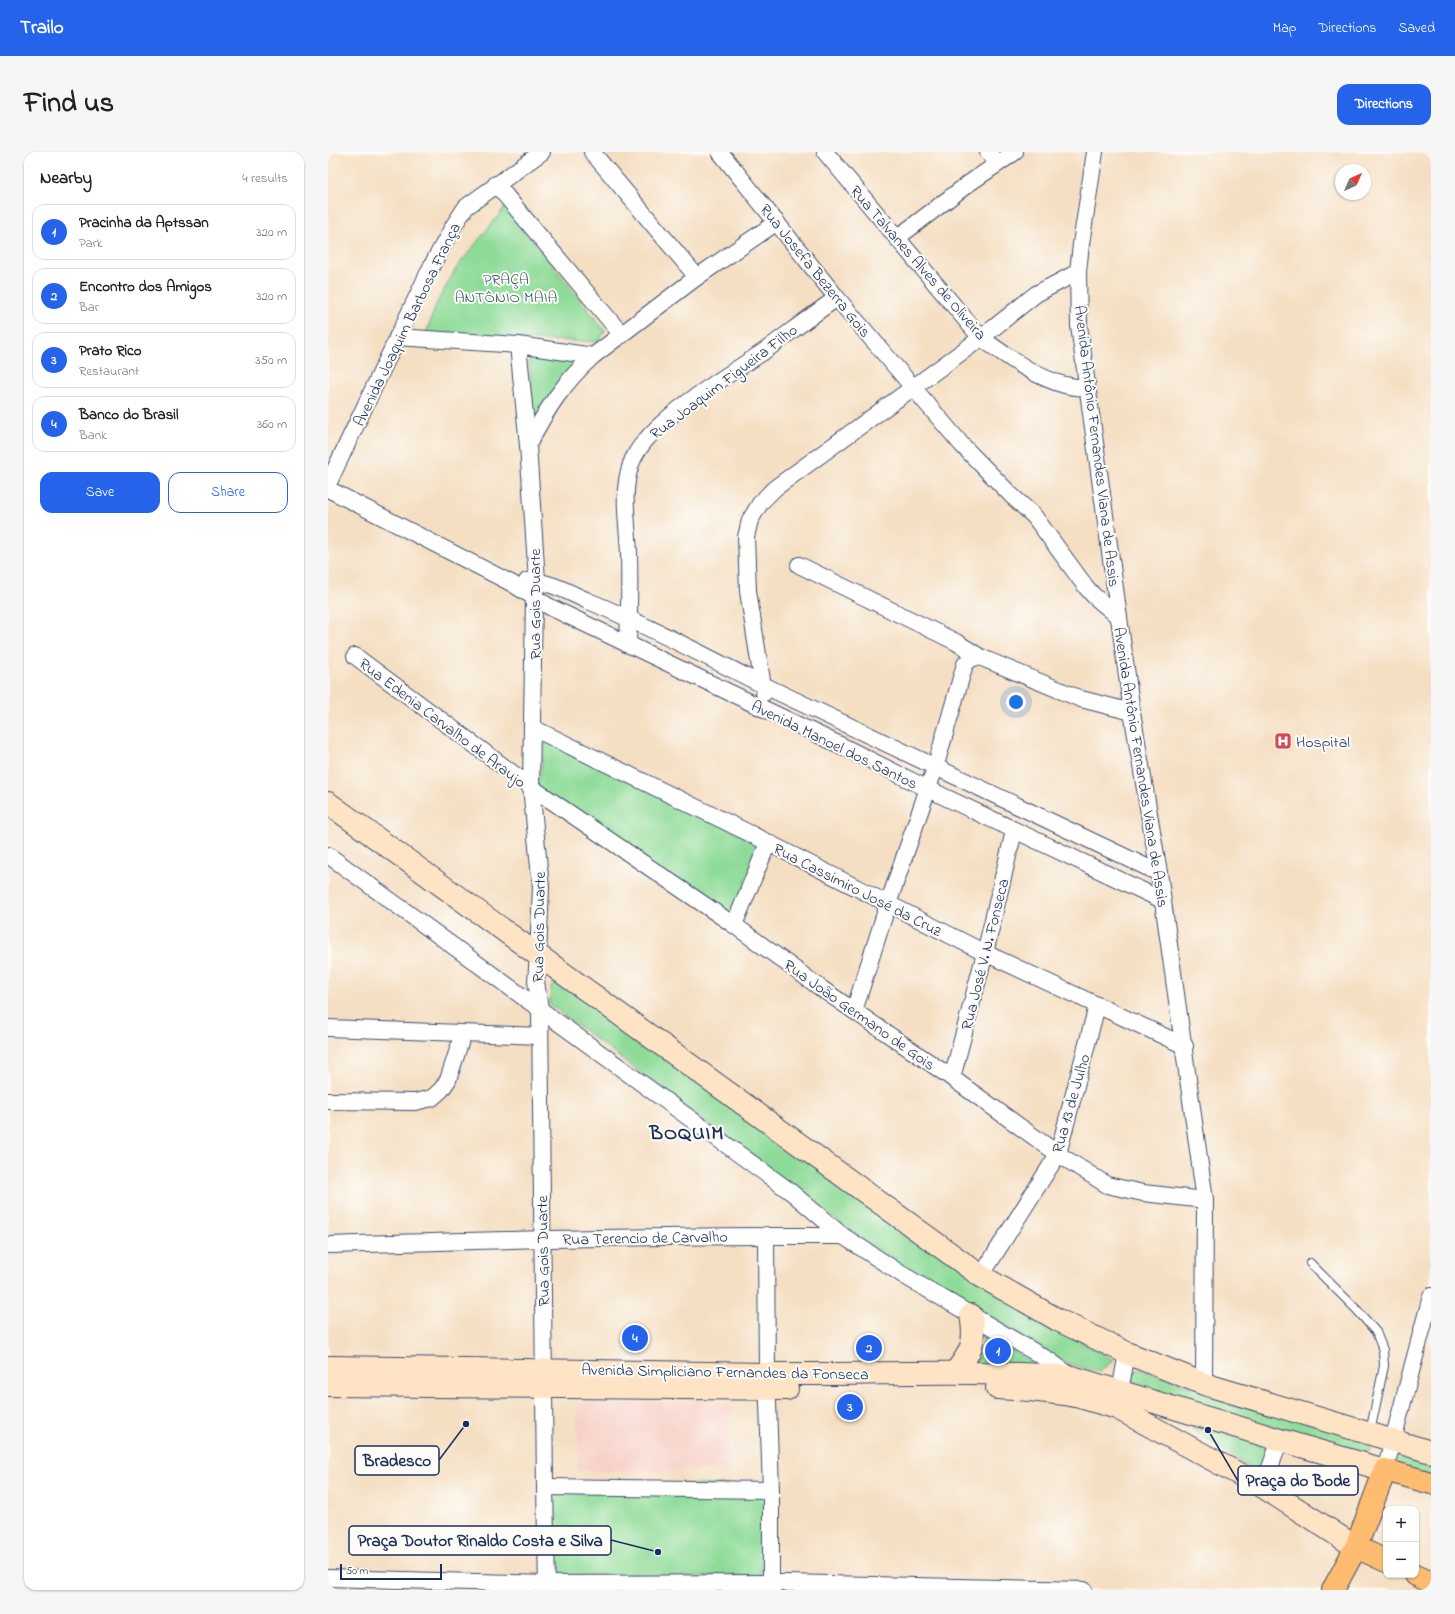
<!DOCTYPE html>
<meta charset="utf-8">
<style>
:root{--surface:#fff;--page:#f6f6f6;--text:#222;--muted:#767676;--line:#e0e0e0;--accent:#2563eb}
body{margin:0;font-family:"Indie Flower",sans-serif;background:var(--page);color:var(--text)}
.controls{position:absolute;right:12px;bottom:12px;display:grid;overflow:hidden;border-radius:8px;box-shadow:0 1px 3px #0004}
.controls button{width:36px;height:36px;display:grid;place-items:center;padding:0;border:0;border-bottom:1px solid var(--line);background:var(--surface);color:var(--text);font:20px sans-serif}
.compass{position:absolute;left:1007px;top:12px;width:36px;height:36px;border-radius:50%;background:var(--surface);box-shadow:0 1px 3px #0004;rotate:45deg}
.scale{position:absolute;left:12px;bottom:10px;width:102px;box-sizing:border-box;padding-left:4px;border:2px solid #1b2f5e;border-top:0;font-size:11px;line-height:14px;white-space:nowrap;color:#1b2f5e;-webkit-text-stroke:3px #fdfcf7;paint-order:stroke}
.you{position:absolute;left:688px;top:550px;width:14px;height:14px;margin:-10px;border:3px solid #fff;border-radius:50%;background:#1a73e8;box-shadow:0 0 0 6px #1a73e833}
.badge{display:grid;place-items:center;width:26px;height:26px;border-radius:50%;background:var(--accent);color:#fff;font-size:13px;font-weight:700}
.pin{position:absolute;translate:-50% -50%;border:2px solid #fff;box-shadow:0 1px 4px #0006}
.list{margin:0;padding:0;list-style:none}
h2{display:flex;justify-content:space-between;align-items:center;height:52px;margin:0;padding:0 16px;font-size:17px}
h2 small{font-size:13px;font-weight:400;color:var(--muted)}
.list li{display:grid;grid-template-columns:26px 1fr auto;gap:12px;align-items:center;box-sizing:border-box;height:56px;margin:0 8px 8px;padding:0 8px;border:1px solid var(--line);border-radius:12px}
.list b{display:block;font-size:15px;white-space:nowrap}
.list p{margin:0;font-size:13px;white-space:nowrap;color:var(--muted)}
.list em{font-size:13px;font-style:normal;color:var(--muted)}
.actions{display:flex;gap:8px;padding:12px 16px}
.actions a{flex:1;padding:9px 0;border:1px solid var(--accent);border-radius:12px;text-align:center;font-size:14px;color:var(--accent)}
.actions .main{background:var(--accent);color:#fff}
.map{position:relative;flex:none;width:1103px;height:1438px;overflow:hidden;border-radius:12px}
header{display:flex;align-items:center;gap:24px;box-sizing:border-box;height:56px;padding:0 20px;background:var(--accent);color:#fff}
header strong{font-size:19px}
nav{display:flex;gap:22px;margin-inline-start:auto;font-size:14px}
.intro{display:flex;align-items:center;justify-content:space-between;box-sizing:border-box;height:96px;padding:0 24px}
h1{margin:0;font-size:28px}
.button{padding:10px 18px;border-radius:12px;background:var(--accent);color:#fff;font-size:14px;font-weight:700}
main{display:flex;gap:24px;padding:0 24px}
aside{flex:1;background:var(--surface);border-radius:12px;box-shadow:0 1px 3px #0004}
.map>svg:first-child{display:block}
</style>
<header>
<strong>Trailo</strong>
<nav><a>Map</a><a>Directions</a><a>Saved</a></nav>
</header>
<div class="intro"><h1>Find us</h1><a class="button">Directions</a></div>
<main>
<aside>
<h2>Nearby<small>4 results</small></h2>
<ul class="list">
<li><span class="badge">1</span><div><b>Pracinha da Aptssan</b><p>Park</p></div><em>320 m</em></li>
<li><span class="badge">2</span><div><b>Encontro dos Amigos</b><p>Bar</p></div><em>320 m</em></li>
<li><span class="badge">3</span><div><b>Prato Rico</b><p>Restaurant</p></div><em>350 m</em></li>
<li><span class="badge">4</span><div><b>Banco do Brasil</b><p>Bank</p></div><em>360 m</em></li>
</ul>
<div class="actions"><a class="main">Save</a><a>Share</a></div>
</aside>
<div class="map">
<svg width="1103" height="1438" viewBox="0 0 1103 1438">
<rect width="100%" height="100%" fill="#fdfcf7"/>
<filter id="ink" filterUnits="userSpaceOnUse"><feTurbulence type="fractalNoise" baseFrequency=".025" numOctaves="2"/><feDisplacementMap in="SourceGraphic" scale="8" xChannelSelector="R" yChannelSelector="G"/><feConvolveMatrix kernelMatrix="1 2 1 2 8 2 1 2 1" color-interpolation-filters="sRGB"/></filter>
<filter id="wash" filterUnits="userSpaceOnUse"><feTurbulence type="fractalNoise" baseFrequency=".012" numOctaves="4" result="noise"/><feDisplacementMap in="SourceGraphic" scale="16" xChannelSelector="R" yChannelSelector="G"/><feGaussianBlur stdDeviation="0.9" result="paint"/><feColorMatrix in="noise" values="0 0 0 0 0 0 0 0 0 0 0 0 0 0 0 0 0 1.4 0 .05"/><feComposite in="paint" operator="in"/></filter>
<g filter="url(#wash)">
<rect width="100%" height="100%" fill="#f5dfc3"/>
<!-- built -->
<path fill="#f7d1c8" d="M249 1250 402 1252 400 1318 250 1319Z"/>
<!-- green -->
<g fill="#8edb98" stroke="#54857b">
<path d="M178 54 277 179 270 190 97 184 109 150 129 115Z"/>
<path d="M201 203 236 205 252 209 210 296 203 242Z"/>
<path d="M219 583 432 693 403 770 209 636Z"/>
<path d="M225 824 749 1187 786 1208 771 1220 741 1212 574 1115 533 1087 221 852Z"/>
<path d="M655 1182 712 1214 644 1215C652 1204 654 1195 655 1182Z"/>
<path d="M810 1217 1042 1290V1298L1037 1304 807 1233C803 1226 804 1222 810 1217Z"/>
<path d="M843 1262 944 1294 930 1322Z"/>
<path d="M1067 1300 1103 1307V1325L1065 1313Z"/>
<path d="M223 1332 438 1333V1375L433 1424 226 1426Z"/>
</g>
</g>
<g filter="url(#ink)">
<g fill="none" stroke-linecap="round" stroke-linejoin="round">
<!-- lane casing -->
<g stroke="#3c496d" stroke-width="10">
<path id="lane" d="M982 1111 1029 1158 1048 1180 1055 1198 1056 1214 1042 1280"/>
</g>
<!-- street casing -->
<g stroke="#3c496d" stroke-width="18">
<g id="street">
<path d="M264 0 369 125"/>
<path d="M392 0 509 146 634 293 683 343 706 364 758 435 766 444 791 465"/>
<path d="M497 0 653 186C679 204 706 225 737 233 744 235 752 235 759 236"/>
<path d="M660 0 670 11"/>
<path d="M767 0 753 92 750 120 751 174 804 560 831 721 877 1048 876 1232"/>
<path d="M168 32 294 183"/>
<path d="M569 86 640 32 687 0"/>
<path d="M69 185 190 193 265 204"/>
<path d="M190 193 200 293 209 429 206 446 203 635 213 735 210 803 208 829 212 857 217 1335"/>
<path d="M200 293C218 258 235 231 265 204L369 125 449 70"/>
<path d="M0 332 104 113 126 73 138 55 214 0"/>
<path d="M0 337 183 431 222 455 514 594 600 637 834 748"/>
<path d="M471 413 628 490 652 505"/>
<path d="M199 429C219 428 240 440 258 448 319 473 377 504 435 533 567 597 699 659 831 721"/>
<path d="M300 493C301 463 302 432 301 402 300 372 293 341 303 312 317 271 399 224 435 200 460 182 484 163 509 146"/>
<path d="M27 504 203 635 406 773 494 837 624 926 730 1002 779 1033 815 1041 877 1048"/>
<path d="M436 541 420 439 418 385 422 368 433 350 447 336 653 186 708 142 750 120"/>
<path d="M205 576 421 681 657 801 857 894"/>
<path d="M0 703 463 1040 515 1084 575 1123 722 1209 744 1225"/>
<path d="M406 773 440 691"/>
<path d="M526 859 560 752 607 616 637 512 644 506 652 505 753 547 804 560"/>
<path d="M0 876 212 884"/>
<path d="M624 926 657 801 686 679"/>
<path d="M0 949 87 950 104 946 113 938 120 928 135 882"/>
<path d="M438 1083 439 1222 443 1338"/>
<path d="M0 1093C172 1088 343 1083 515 1084"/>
<path d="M653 1124 730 1002 769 854"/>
<path d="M790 1250 799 1201"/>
<path d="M1057 1318 1103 1144"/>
<path d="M935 1335 952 1288"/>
<path d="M0 1426 219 1432 457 1431 756 1438"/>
<path d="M219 1438 217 1335 443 1338V1438"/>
</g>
</g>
<!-- secondary casing -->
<g stroke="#3c496d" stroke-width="24">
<g id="secondary">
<path d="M0 651 653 1124 730 1168 799 1201 876 1232 1103 1300"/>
<path d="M0 1215C146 1216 292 1220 438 1222 540 1223 642 1217 744 1225L952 1288 1057 1318"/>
<path d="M627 1220C644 1200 648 1189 643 1163"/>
<path d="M0 1233 459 1237"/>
<path d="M669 1236 702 1238 737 1242 752 1245 789 1256 935 1335 1028 1395"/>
</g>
</g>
<!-- primary casing -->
<g stroke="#3c496d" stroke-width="24">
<g id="primary">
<path d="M1028 1395 1058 1409"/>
<path d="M1088 1423 1103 1430"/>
<path d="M1005 1438 1028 1395 1057 1318 1103 1331"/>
</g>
</g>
<!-- lane -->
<use href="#lane" stroke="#fff" stroke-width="8"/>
<!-- street -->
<use href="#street" stroke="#fff" stroke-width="16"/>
<!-- secondary -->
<use href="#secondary" stroke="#fee4c5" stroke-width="22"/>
<!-- primary -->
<use href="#primary" stroke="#fdbc6f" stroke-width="22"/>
</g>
</g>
<!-- icons -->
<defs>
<g id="hospital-square" transform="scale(0.9)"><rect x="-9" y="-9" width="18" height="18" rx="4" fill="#d1495b" stroke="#fdfcf7"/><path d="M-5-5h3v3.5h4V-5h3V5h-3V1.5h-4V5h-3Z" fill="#fff"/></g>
</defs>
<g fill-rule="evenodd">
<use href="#hospital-square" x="955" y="589"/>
</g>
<g text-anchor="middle" stroke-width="4" stroke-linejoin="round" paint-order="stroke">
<!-- street labels -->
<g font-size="16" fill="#1b2f5e" stroke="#fdfcf7">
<text transform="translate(591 110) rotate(49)" y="6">Rua Talvanes Alves de Oliveira</text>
<text transform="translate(488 118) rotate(51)" y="6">Rua Josefa Bezerra Gois</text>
<text transform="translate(78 172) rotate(-64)" y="6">Avenida Joaquim Barbosa França</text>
<text transform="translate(395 229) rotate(-37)" y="6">Rua Joaquim Figueira Filho</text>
<text transform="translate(770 294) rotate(83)" y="6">Avenida Antônio Fernandes Viana de Assis</text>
<text transform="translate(206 452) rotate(-90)" y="6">Rua Gois Duarte</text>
<text transform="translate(115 570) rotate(37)" y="6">Rua Edenia Carvalho de Araujo</text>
<text transform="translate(507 592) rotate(26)" y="6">Avenida Manoel dos Santos</text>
<text transform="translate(814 615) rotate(81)" y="6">Avenida Antônio Fernandes Viana de Assis</text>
<text transform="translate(530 737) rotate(27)" y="6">Rua Cassimiro José da Cruz</text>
<text transform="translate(210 775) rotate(-89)" y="6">Rua Gois Duarte</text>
<text transform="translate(656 802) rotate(-76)" y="6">Rua José V. N. Fonseca</text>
<text transform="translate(532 862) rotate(35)" y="6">Rua João Germano de Gois</text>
<text transform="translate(742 951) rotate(-74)" y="6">Rua 13 de Julho</text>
<text transform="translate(317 1085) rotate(-1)" y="6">Rua Terencio de Carvalho</text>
<text transform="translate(214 1099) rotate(-91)" y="6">Rua Gois Duarte</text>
<text transform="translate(397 1219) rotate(1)" y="6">Avenida Simpliciano Fernandes da Fonseca</text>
</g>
<!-- park labels -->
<g font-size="16" fill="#385a6c" stroke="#fdfcf7">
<text x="178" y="132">PRAÇA<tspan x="178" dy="18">ANTÔNIO MAIA</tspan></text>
</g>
<!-- poi labels -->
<g font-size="16" fill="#1b2f5e" stroke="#fdfcf7" text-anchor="start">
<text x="968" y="595">Hospital</text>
</g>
<!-- district labels -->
<g font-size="20" font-weight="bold" letter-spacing="1" fill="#1b2f5e" stroke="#fdfcf7">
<text x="359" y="987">BOQUIM</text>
</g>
</g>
<!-- callouts -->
<path fill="none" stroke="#1b2f5e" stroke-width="1.5" d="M138 1272L111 1308M880 1278L910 1329M330 1400L283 1388"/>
<g fill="#1b2f5e" stroke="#fdfcf7" stroke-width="1.5">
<circle cx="138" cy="1272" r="4"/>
<circle cx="880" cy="1278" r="4"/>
<circle cx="330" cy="1400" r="4"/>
</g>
<g fill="#fdfcf7" stroke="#1b2f5e" stroke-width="1.5">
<rect x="27" y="1294" width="84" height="29" rx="4"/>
<rect x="910" y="1314" width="120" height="29" rx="4"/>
<rect x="21" y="1374" width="262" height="29" rx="4"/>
</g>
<g font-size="17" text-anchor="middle" font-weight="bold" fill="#1b2f5e">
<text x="69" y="1314">Bradesco</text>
<text x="970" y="1334">Praça do Bode</text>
<text x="152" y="1394">Praça Doutor Rinaldo Costa e Silva</text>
</g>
</svg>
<div class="controls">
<button>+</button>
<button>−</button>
</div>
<svg class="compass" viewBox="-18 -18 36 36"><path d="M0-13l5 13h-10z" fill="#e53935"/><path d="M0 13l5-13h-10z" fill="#767676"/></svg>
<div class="scale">50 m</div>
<div class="you"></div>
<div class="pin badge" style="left:670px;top:1199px">1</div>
<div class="pin badge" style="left:541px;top:1196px">2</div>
<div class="pin badge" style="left:522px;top:1255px">3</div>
<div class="pin badge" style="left:307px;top:1186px">4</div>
</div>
</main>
